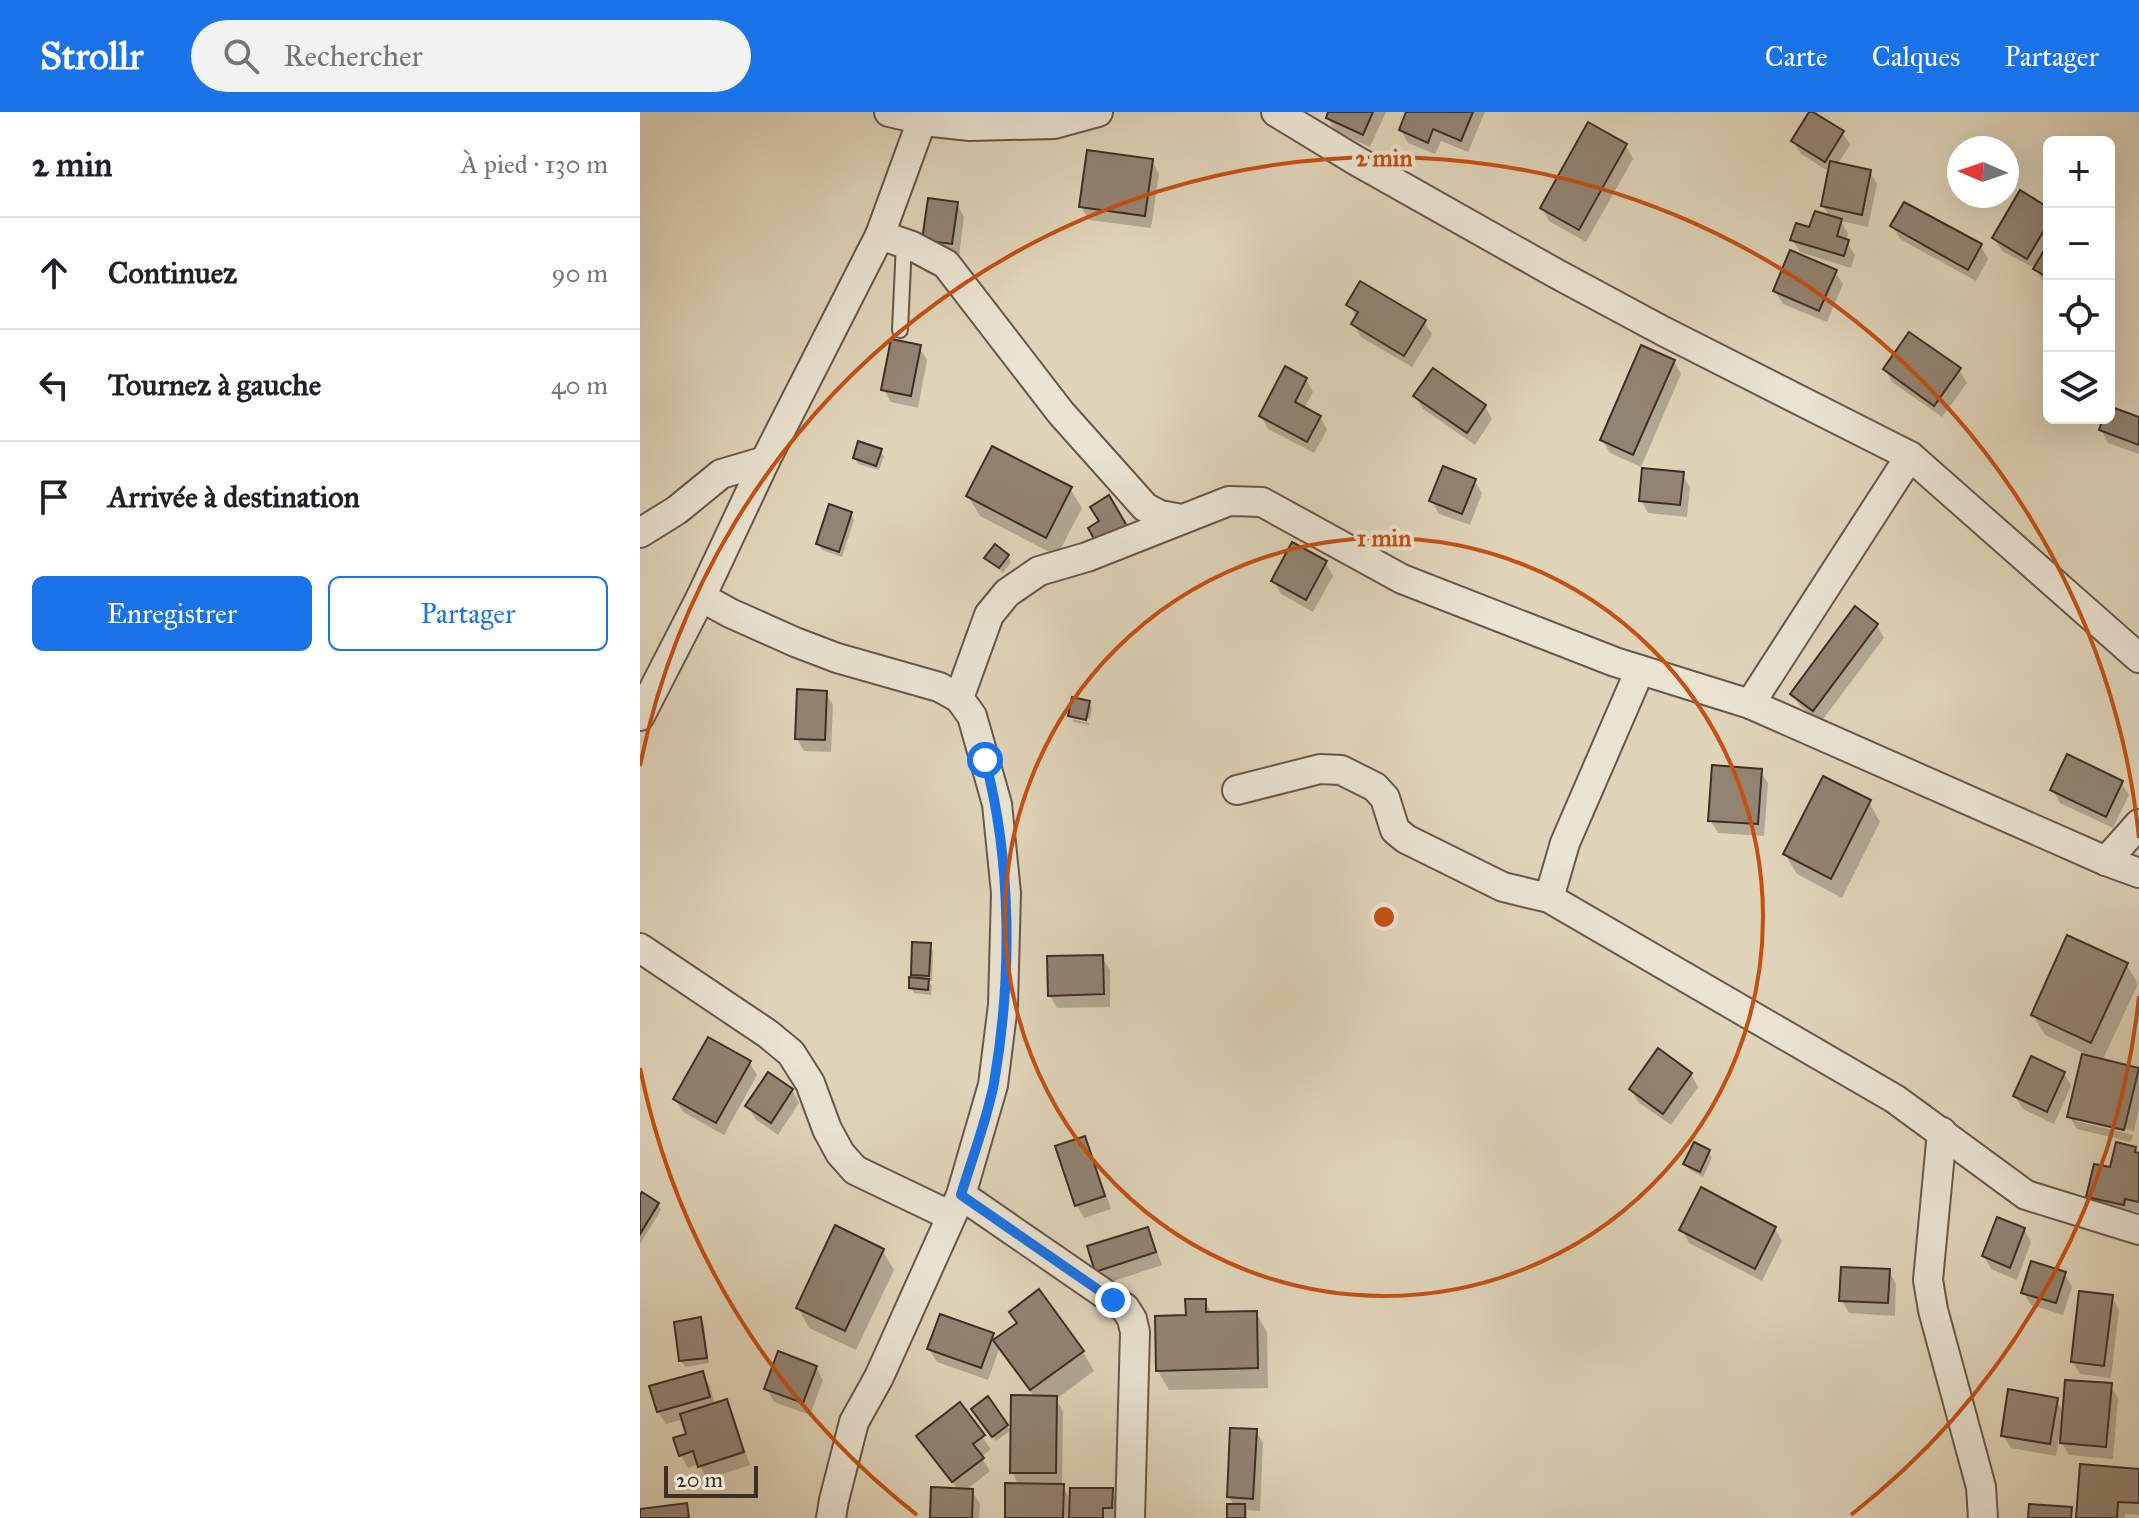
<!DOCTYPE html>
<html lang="fr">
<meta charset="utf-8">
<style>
:root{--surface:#fff;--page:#f2f2f2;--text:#202124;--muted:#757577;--line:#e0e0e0;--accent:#1a73e8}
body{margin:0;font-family:"IM FELL Great Primer",serif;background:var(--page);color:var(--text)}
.controls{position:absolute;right:24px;top:24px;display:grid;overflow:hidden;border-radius:12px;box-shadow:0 8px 32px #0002}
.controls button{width:72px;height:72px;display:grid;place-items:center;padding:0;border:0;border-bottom:2px solid var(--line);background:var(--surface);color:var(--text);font:40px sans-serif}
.compass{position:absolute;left:1307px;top:24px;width:72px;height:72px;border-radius:50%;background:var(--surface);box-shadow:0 8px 32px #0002;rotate:272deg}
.scale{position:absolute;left:24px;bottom:20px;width:94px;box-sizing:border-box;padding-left:8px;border:4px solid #3f2e26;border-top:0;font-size:22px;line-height:28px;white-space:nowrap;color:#3f2e26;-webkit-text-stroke:6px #eae3d2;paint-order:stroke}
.stop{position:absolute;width:24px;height:24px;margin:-18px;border:6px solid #1a73e8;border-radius:50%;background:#fff}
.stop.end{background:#1a73e8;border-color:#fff;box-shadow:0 2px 8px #0008}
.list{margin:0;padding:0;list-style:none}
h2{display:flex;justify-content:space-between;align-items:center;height:104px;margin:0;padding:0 32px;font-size:34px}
h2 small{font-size:26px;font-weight:400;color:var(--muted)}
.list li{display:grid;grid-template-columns:52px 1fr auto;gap:24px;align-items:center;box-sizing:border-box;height:112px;padding:0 32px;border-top:2px solid var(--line)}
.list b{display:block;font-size:30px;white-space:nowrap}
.list em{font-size:26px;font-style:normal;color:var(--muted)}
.actions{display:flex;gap:16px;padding:24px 32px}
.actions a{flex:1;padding:18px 0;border:2px solid var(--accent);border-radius:12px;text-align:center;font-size:28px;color:var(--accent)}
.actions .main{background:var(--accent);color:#fff}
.icon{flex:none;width:44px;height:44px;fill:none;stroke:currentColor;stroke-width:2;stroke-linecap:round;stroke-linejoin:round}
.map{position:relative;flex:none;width:1499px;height:1406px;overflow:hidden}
header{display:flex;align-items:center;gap:48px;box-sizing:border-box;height:112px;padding:0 40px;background:var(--accent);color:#fff}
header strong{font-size:38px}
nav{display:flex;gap:44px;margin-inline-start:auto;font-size:28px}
.search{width:560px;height:72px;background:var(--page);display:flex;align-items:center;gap:20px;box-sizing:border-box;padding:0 28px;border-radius:44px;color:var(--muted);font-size:30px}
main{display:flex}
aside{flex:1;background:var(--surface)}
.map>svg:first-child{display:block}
</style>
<header>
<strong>Strollr</strong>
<div class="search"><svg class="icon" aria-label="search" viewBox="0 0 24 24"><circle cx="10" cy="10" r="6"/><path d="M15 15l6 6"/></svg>Rechercher</div>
<nav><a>Carte</a><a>Calques</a><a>Partager</a></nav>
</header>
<main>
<aside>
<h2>2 min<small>À pied · 130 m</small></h2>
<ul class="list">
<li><svg class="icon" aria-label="ahead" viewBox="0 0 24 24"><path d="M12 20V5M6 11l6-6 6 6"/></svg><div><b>Continuez</b></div><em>90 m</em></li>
<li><svg class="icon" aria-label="left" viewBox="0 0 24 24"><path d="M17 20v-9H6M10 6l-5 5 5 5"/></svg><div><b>Tournez à gauche</b></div><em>40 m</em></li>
<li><svg class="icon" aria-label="arrive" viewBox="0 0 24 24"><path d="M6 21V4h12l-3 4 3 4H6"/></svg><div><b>Arrivée à destination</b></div></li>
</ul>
<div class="actions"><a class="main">Enregistrer</a><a>Partager</a></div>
</aside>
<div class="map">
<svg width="1499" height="1406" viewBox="0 0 1499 1406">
<rect width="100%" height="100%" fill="#dfd4ba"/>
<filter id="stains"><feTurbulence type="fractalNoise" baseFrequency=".0025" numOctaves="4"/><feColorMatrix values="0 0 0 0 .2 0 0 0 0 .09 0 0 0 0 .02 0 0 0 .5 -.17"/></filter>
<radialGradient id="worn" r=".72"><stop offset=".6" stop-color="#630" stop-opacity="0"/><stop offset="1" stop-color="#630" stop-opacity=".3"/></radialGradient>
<!-- shadow -->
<g fill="#0003">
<path d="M691 0H746L730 35 695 19 688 6Z"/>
<path d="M768 0H845L828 40 801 29 795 42 768 31 761 18Z"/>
<path d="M1202 20 1210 33 1197 53 1230 60 1237 72 1228 115 1201 109 1208 121 1206 129 1215 143 1211 156 1160 140 1153 128 1190 105 1183 94 1190 60 1161 42 1153 29Z"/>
<path d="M986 34 993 47 946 130 909 109 902 96Z"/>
<path d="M512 49 519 62 511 116 449 108 441 95Z"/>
<path d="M290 88 317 92 324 105 319 144 292 141Z"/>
<path d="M1409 98V174L1403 170 1396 157 1362 139 1354 126Z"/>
<path d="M1252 114 1341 134 1348 147 1336 169 1260 127Z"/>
<path d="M1195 160 1203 172 1187 210 1143 192 1135 179Z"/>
<path d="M709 193 784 210 792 222 772 255 721 225 713 212 717 206Z"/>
<path d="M279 235 287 248 278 296 251 290 243 277Z"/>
<path d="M1034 249 1041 262 1001 355 970 341 962 328Z"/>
<path d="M1245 257 1319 258 1327 271 1302 305 1252 270Z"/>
<path d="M666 267 673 280 664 297 680 305 687 318 674 341 628 317 621 304Z"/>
<path d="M775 284 845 294 852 307 835 333 783 297Z"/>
<path d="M1469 297 1499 308V342L1468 331 1461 318 1465 306H1469Z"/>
<path d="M240 339 244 344 239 358 218 352 215 346Z"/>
<path d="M1042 362 1050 375 1047 405 1008 401 1001 388Z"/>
<path d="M834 368 842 381 830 413 799 402 792 389Z"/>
<path d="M430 377 442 396 417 444 340 404 328 384Z"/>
<path d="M211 402 214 408 202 445 182 438 178 432Z"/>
<path d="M368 444 371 450 363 461 347 446Z"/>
<path d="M686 451 693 464 673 500 641 482 634 469Z"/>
<path d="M1237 513 1244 526 1181 610 1160 594 1152 582Z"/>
<path d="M185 580 193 593 191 640 164 639 157 627Z"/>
<path d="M434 587 449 591 452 596 450 607 432 603V606L430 604Z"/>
<path d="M432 607 449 611V613L434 610Z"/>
<path d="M1120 659 1128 671 1124 724 1078 721 1070 708Z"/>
<path d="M1481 670 1489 683 1473 716 1420 691 1413 678Z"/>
<path d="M1229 690 1240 710 1202 786 1157 762 1145 742Z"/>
<path d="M289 833 293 839 292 869H288L292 874 291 883 274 881 271 876 276 868 273 862Z"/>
<path d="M462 845 470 858V895L417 896 410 884Z"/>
<path d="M1486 852 1498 872 1462 949 1498 958 1499 960V996L1494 1019 1436 1005V1009L1493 1023 1491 1030 1437 1017 1429 1004 1452 945 1405 923 1393 903Z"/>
<path d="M109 950 117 963 84 1023 43 1000 35 987Z"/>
<path d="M1424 961 1431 974 1414 1012 1383 997 1375 984Z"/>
<path d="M1051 962 1058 975 1031 1013 998 990 991 977Z"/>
<path d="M152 978 159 991 138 1023 115 1007 108 994Z"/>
<path d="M444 1026 451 1039 471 1097 444 1106 437 1093 417 1035Z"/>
<path d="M1494 1037 1499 1043V1100L1492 1098 1490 1105 1456 1098 1448 1085 1472 1057Z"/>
<path d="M1069 1040 1072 1046 1063 1065 1049 1057 1045 1052Z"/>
<path d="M0 1087 18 1092 21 1098 0 1132Z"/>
<path d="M1135 1116 1142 1129 1122 1169 1049 1131 1042 1118Z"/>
<path d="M507 1117 514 1130 522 1153 464 1172 457 1159Z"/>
<path d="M1384 1117 1391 1130 1377 1168 1351 1157 1344 1144Z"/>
<path d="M242 1138 254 1158 216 1238 169 1216 158 1196Z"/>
<path d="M1249 1159 1256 1172 1255 1204 1209 1201 1202 1189Z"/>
<path d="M1425 1162 1432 1175 1423 1203 1391 1193 1383 1180Z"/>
<path d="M1472 1185 1479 1198 1471 1266 1440 1262 1433 1250Z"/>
<path d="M565 1189 572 1202 616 1201 627 1220 628 1276 529 1278 518 1259 548 1205Z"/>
<path d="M60 1208 64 1213 69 1251 45 1255 41 1249 36 1211Z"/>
<path d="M352 1222 356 1228 443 1240 454 1259 416 1287 423 1299 422 1373 431 1389 471 1378 479 1391V1406H367L379 1374 372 1360 395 1286 360 1235 348 1268 297 1250 289 1237Z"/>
<path d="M176 1255 183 1268 170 1303 134 1290 127 1277Z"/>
<path d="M62 1262 70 1274 75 1293 86 1289 93 1302 110 1353 67 1367 59 1352 48 1356 41 1343 49 1323 44 1307 26 1312 18 1300 12 1276Z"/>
<path d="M1470 1273 1478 1286 1473 1347 1429 1343 1419 1326 1416 1344 1371 1336 1363 1323 1416 1288 1424 1302Z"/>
<path d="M319 1293 351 1337 341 1345 350 1359 325 1379H332L340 1392 339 1406H292L318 1378 279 1325Z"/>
<path d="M337 1303 367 1314 370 1319 356 1329Z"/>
<path d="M616 1319 623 1331 620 1399 607 1398V1406H589L594 1394 589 1385Z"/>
<path d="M1499 1359V1403L1485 1402V1406H1438Z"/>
</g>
<!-- building -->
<g fill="#928473" stroke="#3f2e26" stroke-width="2">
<path d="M688 0H733L723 23 686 6Z"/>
<path d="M766 0H833L821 29 793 17 788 31 759 18Z"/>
<path d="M1169 0H1173L1204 19 1185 50 1151 29Z"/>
<path d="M948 10 987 32 939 118 900 96Z"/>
<path d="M447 38 513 47 505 104 439 95Z"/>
<path d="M1190 49 1231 58 1222 103 1181 94Z"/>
<path d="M1380 78 1409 96V110L1387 147 1352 126Z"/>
<path d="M288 86 318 90 312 132 282 128Z"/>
<path d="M1264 90 1342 132 1328 158 1250 114Z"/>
<path d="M1175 99 1202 107 1197 124 1209 128 1204 144 1150 128 1156 111 1169 115Z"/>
<path d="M1409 130V166L1393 157Z"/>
<path d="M1150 138 1197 158 1179 199 1133 179Z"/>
<path d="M720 169 786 208 764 244 711 212 718 200 706 193Z"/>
<path d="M1269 220 1321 256 1294 294 1243 257Z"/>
<path d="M251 227 281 233 271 284 241 278Z"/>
<path d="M1001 233 1035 248 993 343 960 328Z"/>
<path d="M645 254 667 266 655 290 681 304 667 330 619 304Z"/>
<path d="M793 256 846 293 827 321 773 284Z"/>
<path d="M1469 294 1499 305V333L1459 318 1463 306H1469Z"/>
<path d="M218 329 242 337 236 354 213 346Z"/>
<path d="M352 334 432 375 406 426 326 384Z"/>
<path d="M803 354 836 367 822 402 789 389Z"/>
<path d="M1002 356 1044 360 1040 393 999 389Z"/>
<path d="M469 383 487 414 457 432 448 416 459 409 450 395Z"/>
<path d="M189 392 212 400 199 440 176 432Z"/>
<path d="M652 430 687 449 666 488 631 469Z"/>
<path d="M355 432 369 443 359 456 344 446Z"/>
<path d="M1215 494 1238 512 1173 599 1150 582Z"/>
<path d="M157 577 187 579 185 628 155 627Z"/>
<path d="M432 585 450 589 446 608 428 604Z"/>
<path d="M1427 642 1483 669 1466 705 1410 678Z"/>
<path d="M1072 653 1122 657 1118 712 1068 709Z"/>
<path d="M1183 664 1231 688 1191 767 1143 742Z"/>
<path d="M1427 823 1488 851 1451 931 1391 903Z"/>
<path d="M272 830 291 831 289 864 271 863Z"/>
<path d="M463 843 464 882 408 884 407 844Z"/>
<path d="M269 865 289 867 288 878 269 876Z"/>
<path d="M68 925 111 949 76 1011 33 987Z"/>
<path d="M1018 936 1052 961 1023 1002 989 977Z"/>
<path d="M1442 942 1499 956 1484 1018 1427 1005Z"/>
<path d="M1391 944 1425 960 1407 1000 1373 984Z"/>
<path d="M128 960 153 977 131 1011 105 994Z"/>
<path d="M445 1024 465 1084 435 1094 415 1034Z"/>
<path d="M1054 1030 1070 1038 1060 1060 1043 1052Z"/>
<path d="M1476 1030 1496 1035 1495 1040 1499 1041V1090L1485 1087 1484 1093 1446 1085 1454 1052 1470 1055Z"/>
<path d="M1061 1075 1136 1115 1115 1157 1039 1118Z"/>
<path d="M2 1080 19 1091 0 1122V1083Z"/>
<path d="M1357 1105 1385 1116 1370 1156 1342 1144Z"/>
<path d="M195 1113 244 1137 205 1219 156 1196Z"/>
<path d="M508 1115 516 1140 455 1160 447 1134Z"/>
<path d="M1391 1149 1426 1160 1416 1191 1381 1181Z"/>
<path d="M1201 1155 1250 1157 1248 1191 1199 1189Z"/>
<path d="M399 1177 444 1239 390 1278 353 1228 377 1211 369 1200Z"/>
<path d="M1439 1179 1473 1183 1464 1254 1431 1250Z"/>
<path d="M545 1187H566V1200L617 1199 618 1256 516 1259 515 1204 546 1203Z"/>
<path d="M300 1202 354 1221 341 1256 287 1237Z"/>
<path d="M61 1205 67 1246 39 1249 34 1210Z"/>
<path d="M138 1239 177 1254 163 1291 124 1277Z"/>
<path d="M63 1259 70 1285 17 1300 9 1274Z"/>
<path d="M1425 1268 1472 1271 1466 1335 1420 1331Z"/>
<path d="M1368 1277 1418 1286 1410 1332 1361 1324Z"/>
<path d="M371 1283 417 1284 416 1361H370Z"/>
<path d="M348 1284 368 1313 352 1325 331 1297Z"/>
<path d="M87 1287 104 1340 58 1355 53 1339 39 1344 33 1326 46 1322 40 1302Z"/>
<path d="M320 1290 345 1323 333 1332 344 1346 312 1370 276 1324Z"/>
<path d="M590 1316 617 1317 613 1387 587 1385Z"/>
<path d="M1440 1352 1499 1357V1391L1478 1390 1477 1406H1436Z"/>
<path d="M365 1371 424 1372 423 1406H365Z"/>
<path d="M291 1375 333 1377 332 1406H290Z"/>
<path d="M430 1376H473L472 1396H463V1406H429Z"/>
<path d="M47 1391 49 1406H0V1397Z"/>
<rect x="587" y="1392" width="18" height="14"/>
<path d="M1389 1392 1432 1395 1431 1406H1388Z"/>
</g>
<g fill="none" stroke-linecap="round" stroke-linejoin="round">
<!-- lane casing -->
<g stroke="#67584b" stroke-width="18">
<path id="lane" d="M260 218 264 131"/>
</g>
<!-- street casing -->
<g stroke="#67584b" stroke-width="32">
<g id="street">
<path d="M249 0 293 10 330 14 414 12 458 0"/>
<path d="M636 0 715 48 917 162 1023 219 1270 344 1499 546"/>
<path d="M240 123 272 134 306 152 421 301 505 395 520 403 542 407"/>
<path d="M0 421 37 398 81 362 125 349"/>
<path d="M61 485 90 501 155 530 197 546 299 575 319 586 332 604 357 692 366 781 363 893 353 973 321 1083 239 1265 214 1310 194 1388 191 1406"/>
<path d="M1000 558 925 731 909 786 1255 987 1386 1083 1499 1118"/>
<path d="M319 586 349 503 367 481 399 459 447 445 589 389 622 390 762 467 975 550 1110 592 1466 749 1499 761"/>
<path d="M1110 592 1270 344"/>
<path d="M0 604 61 485 125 349 240 123 285 0"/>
<path d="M597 678 680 657 701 658 735 675 745 686 755 718 766 727 863 775 909 786"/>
<path d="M1466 749 1499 712"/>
<path d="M0 836 128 922 151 941 170 971 187 1017 200 1041 215 1058 311 1104"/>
<path d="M1302 1020 1288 1168 1293 1198 1341 1375 1343 1406"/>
<path d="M321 1083 485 1196 492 1207 495 1220 490 1406"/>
</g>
</g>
<!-- lane -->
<use href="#lane" stroke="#eae3d2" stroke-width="14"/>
<!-- street -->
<use href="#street" stroke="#eae3d2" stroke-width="28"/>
</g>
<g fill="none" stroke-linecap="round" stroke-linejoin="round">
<!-- route -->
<path stroke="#1a73e8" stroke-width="10" d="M345 648C372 749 372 867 354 971 347 1008 332 1046 321 1083L473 1188"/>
</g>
<!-- distance rings -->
<g fill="none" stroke="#c65011" stroke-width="4">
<circle cx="744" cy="805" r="379"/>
<path d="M1499 884A759 759 0 0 1 1211 1403M277 1403A759 759 0 0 1 0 956M0 654A759 759 0 0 1 1499 726"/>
</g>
<circle cx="744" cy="805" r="12" fill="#c65011" stroke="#eae3d2" stroke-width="4"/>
<g font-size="24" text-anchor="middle" font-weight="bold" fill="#c65011" stroke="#eae3d2" stroke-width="8" stroke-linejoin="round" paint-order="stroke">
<text x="744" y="54">2 min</text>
<text x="744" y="434">1 min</text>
</g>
<rect width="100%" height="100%" filter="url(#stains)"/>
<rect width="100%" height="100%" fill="url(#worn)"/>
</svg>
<div class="controls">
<button>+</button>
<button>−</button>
<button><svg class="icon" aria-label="locate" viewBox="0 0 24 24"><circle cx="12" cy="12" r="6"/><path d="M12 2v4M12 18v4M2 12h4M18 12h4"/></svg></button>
<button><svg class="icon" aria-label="layers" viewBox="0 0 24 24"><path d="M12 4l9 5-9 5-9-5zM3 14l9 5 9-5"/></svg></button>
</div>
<svg class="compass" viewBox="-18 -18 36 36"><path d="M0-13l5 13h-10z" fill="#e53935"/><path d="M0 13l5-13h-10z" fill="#757577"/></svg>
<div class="scale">20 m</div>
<div class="stop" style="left:345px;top:648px"></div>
<div class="stop end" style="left:473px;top:1188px"></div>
</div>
</main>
